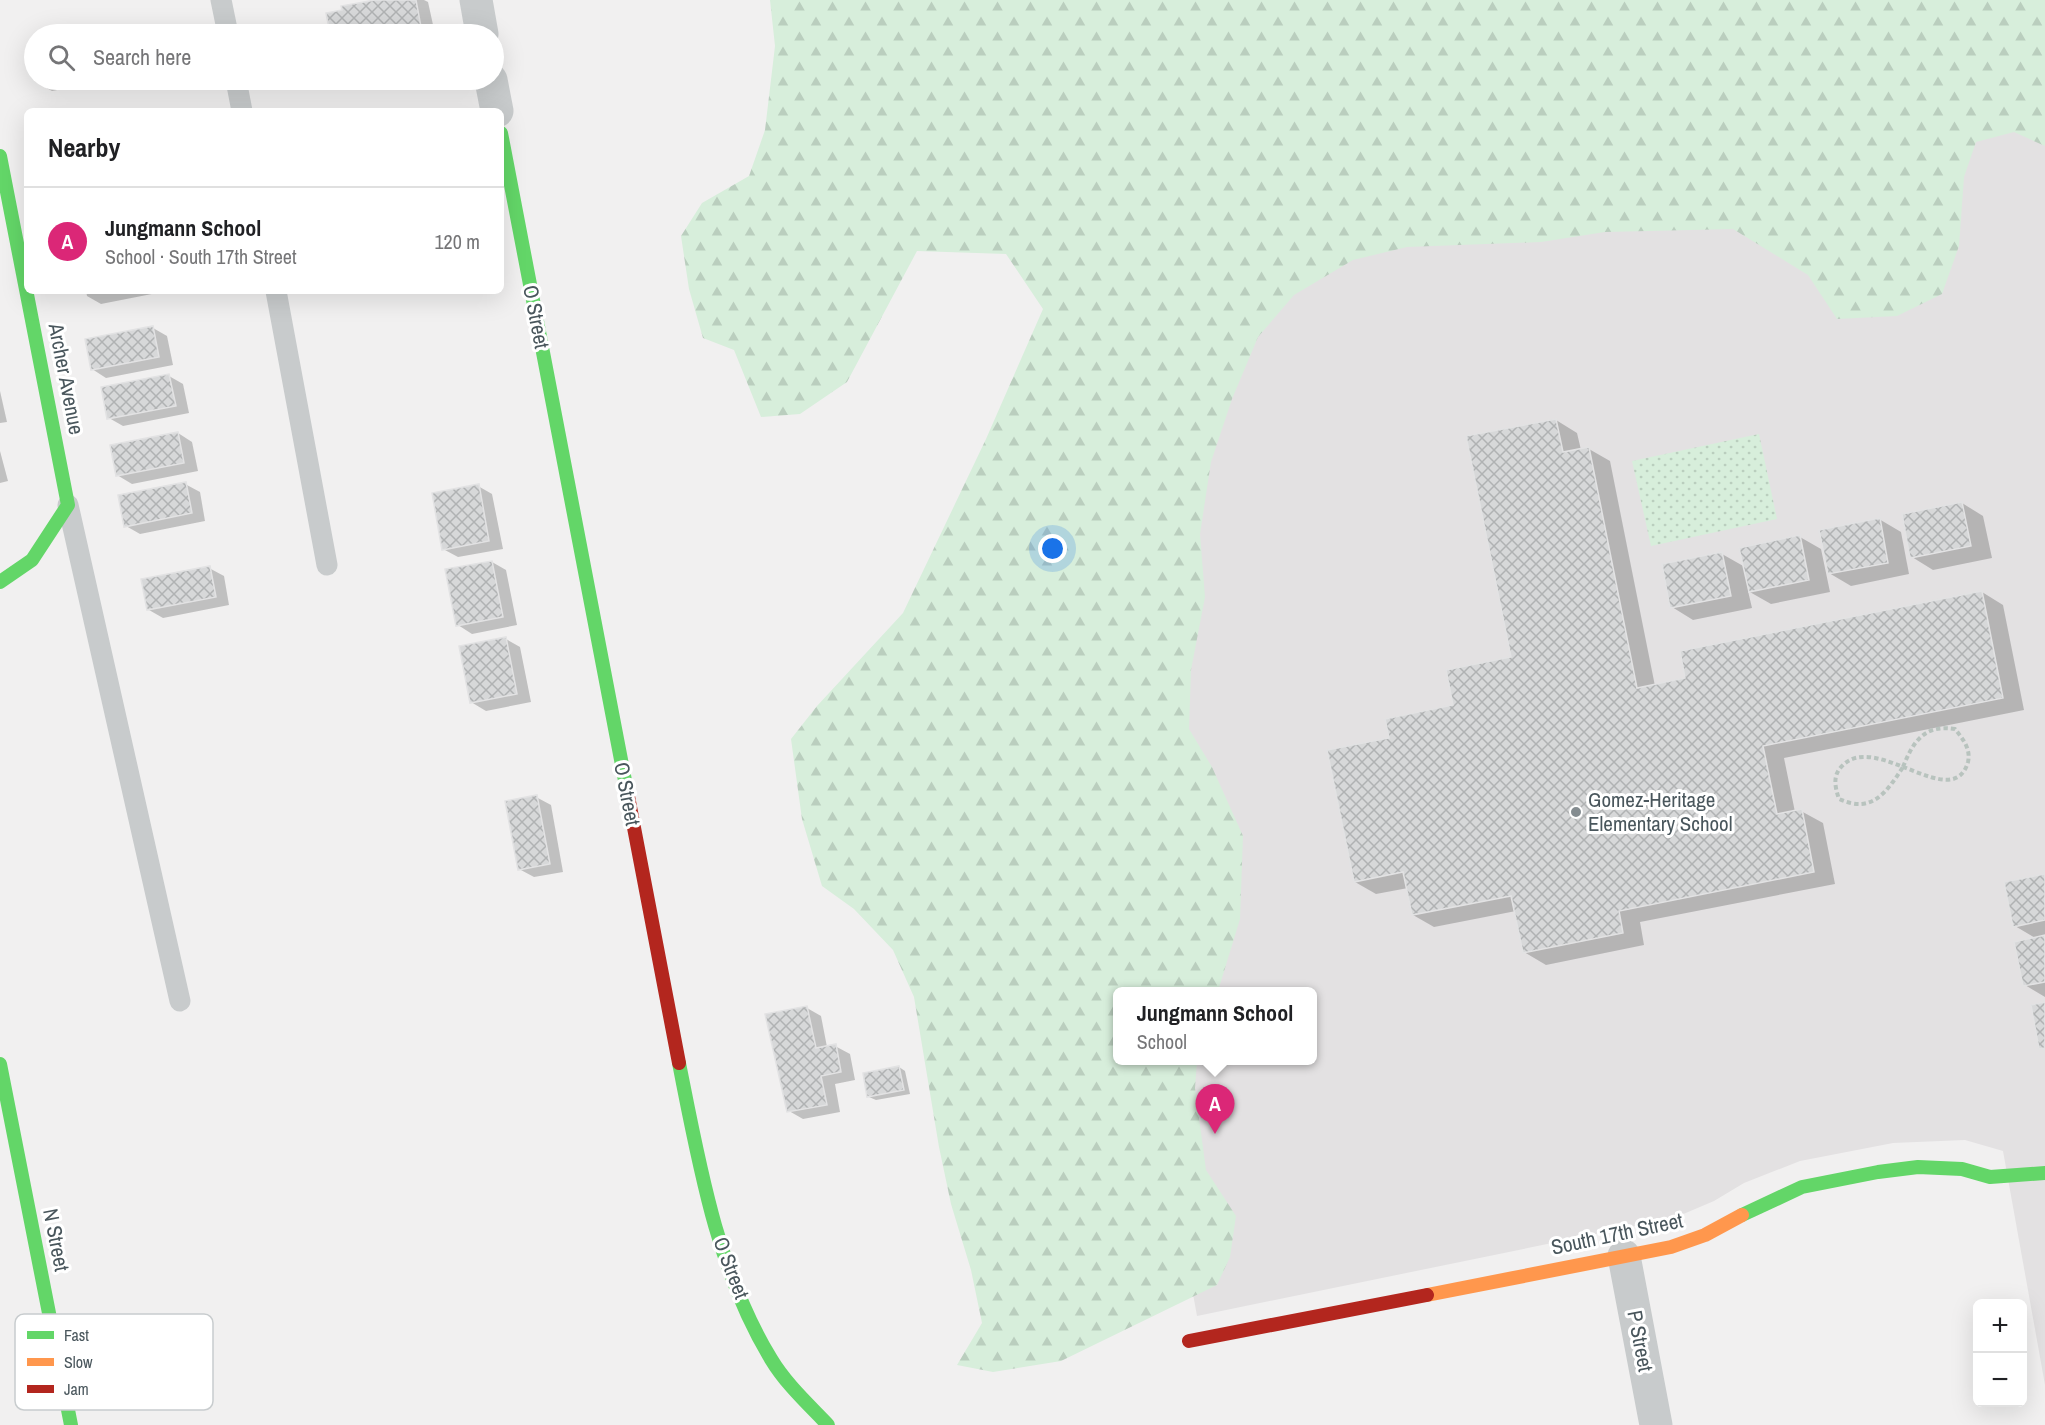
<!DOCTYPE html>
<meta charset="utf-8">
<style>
:root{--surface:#fff;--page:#f2f2f2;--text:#202124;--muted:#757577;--line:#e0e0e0;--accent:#db2777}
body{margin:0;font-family:"Archivo Narrow",sans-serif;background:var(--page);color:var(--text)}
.controls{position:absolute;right:18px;bottom:18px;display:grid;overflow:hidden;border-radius:9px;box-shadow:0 6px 24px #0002}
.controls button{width:54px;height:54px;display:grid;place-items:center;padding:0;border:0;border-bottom:2px solid var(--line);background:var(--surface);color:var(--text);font:30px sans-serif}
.you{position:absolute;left:1053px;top:549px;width:21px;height:21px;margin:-15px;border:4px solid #fff;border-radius:50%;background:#1a73e8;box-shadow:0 0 0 9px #1a73e833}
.badge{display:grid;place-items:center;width:39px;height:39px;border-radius:50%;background:var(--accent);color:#fff;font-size:20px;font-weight:700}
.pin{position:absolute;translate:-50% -50px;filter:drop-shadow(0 2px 3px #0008)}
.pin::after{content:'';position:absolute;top:32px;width:21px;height:18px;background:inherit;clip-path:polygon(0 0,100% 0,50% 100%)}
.popup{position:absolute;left:1113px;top:987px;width:204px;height:78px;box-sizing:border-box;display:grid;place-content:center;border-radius:9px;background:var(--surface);filter:drop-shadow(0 2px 4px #0005);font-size:20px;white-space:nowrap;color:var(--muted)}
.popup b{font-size:22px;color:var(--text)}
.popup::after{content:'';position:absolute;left:50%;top:100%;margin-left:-12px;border:12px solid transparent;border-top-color:var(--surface)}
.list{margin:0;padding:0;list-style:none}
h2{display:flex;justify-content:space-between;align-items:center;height:78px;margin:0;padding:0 24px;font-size:26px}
h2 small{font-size:20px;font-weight:400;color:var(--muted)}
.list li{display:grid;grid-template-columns:39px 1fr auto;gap:18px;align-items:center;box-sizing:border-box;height:108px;padding:0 24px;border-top:2px solid var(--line)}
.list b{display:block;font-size:22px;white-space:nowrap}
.list p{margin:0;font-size:20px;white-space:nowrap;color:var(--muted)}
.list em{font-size:20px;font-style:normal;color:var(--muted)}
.icon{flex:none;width:33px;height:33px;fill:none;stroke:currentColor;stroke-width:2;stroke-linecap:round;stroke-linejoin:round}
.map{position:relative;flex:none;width:2045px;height:1425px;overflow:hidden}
.search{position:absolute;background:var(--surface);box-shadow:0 6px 24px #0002;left:24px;top:24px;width:480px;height:66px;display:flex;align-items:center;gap:15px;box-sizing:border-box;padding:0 21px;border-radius:33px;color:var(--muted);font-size:22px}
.panel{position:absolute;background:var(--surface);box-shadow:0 6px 24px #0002;left:24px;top:108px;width:480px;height:186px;border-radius:9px}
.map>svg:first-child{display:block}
</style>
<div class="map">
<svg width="2045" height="1425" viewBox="0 0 2045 1425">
<defs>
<pattern id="forest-firs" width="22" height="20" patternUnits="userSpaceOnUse" patternTransform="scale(1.5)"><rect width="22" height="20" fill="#d7eedb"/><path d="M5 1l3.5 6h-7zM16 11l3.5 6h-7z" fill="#bacebe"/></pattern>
<pattern id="park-dots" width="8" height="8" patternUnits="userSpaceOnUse" patternTransform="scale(1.5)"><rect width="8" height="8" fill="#d7eedb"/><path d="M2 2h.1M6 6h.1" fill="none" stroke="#bacebe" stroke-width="1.8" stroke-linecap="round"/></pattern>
<pattern id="building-cross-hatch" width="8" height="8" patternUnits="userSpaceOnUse" patternTransform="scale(1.5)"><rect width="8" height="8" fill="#d7d8d9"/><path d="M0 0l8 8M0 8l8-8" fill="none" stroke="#b0b2b3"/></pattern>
</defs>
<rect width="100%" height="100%" fill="#f1f0f0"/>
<!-- education -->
<path fill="#e3e1e2" d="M2045 111V1385L2003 1151 1965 1140 1893 1143 1800 1161 1744 1183 1714 1201 1674 1218 1197 1316 1151 1061 1312 1060V992L1139 991 1074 632 1309 227Z"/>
<!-- forest -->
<path fill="url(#forest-firs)" d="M770 0H2045V146L2014 132 1976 142 1964 177 1959 246 1942 294 1897 316 1837 319 1808 275 1733 229 1605 232 1541 242 1407 247 1353 260 1294 295 1258 337 1232 399 1211 462 1200 534 1205 597 1191 670 1189 729 1212 767 1243 836 1240 919 1218 991 1118 992V1060L1197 1061 1195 1088 1206 1170 1236 1216 1230 1257 1217 1285 1061 1361 993 1372 957 1365 982 1323 971 1270 951 1204 939 1147 914 997 893 950 854 909 822 886 802 819 791 739 817 706 903 613 986 439 1043 309 1006 254 917 251 847 382 800 414 761 417 734 350 703 338 689 289 681 236 702 203 749 176 765 130 775 46Z"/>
<!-- park -->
<path fill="url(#park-dots)" d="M1759 434 1777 519 1651 546 1632 461Z"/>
<!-- shadow -->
<g fill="#0003">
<path d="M383 0H424L428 2 435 34H332L328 14Z"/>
<path d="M37 80H110L52 91 38 83Z"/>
<path d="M86 291H167L101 304 87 296Z"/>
<path d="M153 328 167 336 173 365 106 378 92 369Z"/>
<path d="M169 376 183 384 189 413 123 426 109 418Z"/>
<path d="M0 391 7 422 0 423Z"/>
<path d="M1556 420 1577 433 1581 450 1589 449 1610 461 1655 686 1687 679 1982 592 2003 605 2024 710 1784 758 1795 812 1801 811 1823 823 1835 884 1640 922 1644 945 1546 965 1524 952 1516 911 1434 927 1413 915 1408 888 1376 894 1355 882 1391 739 1455 706 1512 658Z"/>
<path d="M178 433 192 442 198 471 132 484 117 475Z"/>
<path d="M0 451 8 481 0 483Z"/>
<path d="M185 484 200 492 205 521 140 534 126 526Z"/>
<path d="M478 486 492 494 503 549 458 557 443 549Z"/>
<path d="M1962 503 1983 516 1992 558 1933 570 1912 557Z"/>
<path d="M1879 519 1901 532 1909 574 1851 586 1829 573Z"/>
<path d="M1800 537 1821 549 1830 592 1771 604 1748 591 1752 608 1693 620 1672 607 1722 554 1745 567Z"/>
<path d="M492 562 506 570 517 625 472 634 458 625Z"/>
<path d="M209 568 224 576 229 605 163 618 149 610Z"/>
<path d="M506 639 520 647 531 702 486 711 471 702Z"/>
<path d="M536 797 551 805 563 872 534 877 519 869Z"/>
<path d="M2045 876V997L2025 985 2037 939 2015 926Z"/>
<path d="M807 1008 821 1016 827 1047 835 1046 850 1054 855 1080 835 1084 840 1112 803 1119 789 1111Z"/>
<path d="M899 1067 905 1071 910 1094 876 1100 869 1097Z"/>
</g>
<!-- building -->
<g fill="url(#building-cross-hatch)" stroke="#e2e2e3" stroke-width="1.5">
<path d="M375 0H416L421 27 381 34H330L326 13 342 10 341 6Z"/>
<path d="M153 326 159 357 91 370 85 339Z"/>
<path d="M169 374 176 406 107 419 101 387Z"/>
<path d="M1556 419 1563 452 1589 447 1637 688 1685 678 1680 651 1982 591 2003 698 1763 746 1777 814 1802 809 1814 872 1619 911 1623 933 1523 953 1511 896 1412 915 1403 872 1354 882 1327 750 1389 738 1385 719 1453 705 1446 670 1511 657 1466 436Z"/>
<path d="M178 432 184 463 116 476 110 445Z"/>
<path d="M186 482 192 513 124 527 118 495Z"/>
<path d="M479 484 489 541 442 550 432 493Z"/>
<path d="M1962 502 1971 546 1910 558 1902 514Z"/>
<path d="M1880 518 1888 563 1828 574 1819 530Z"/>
<path d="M1800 535 1809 580 1749 592 1739 548Z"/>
<path d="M1722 552 1731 596 1670 608 1662 564Z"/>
<path d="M492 561 503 617 456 626 445 569Z"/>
<path d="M210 566 216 597 147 610 141 579Z"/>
<path d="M506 637 517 694 470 703 459 646Z"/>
<path d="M537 795 550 864 518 870 505 801Z"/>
<path d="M2045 874V920L2013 927 2004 882Z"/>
<path d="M2045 935V982L2023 986 2014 942Z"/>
<path d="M2045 1002V1048L2039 1049 2031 1005Z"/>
<path d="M807 1006 816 1048 836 1044 841 1072 821 1076 827 1105 787 1112 765 1014Z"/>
<path d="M899 1066 904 1090 867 1097 863 1073Z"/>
</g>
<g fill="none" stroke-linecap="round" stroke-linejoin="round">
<!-- path -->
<path stroke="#b8c3be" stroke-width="4" stroke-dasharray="4.5 3" stroke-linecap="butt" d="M1903 767C1913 742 1924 724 1955 729 1963 739 1971 749 1968 762 1953 814 1877 732 1843 765 1832 775 1835 787 1839 799 1872 814 1886 793 1903 767"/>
<!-- lane -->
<g stroke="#c8cbcc" stroke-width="21">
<path d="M221 0 228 34"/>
<path d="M236 80 242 111"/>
<path d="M276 291 327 565"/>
<path d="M68 505 180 1001"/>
</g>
<!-- street -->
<g stroke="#c8cbcc" stroke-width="33">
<path d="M476 0 482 34"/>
<path d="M491 80 497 111"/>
<path d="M1624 1256 1656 1425"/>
</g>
<!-- fast -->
<g stroke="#63d668" stroke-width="14">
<path d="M501 133 627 791"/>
<path d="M0 156 68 505 32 560 0 582"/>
<path d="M679 1063C699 1164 717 1270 771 1359 786 1384 808 1404 828 1425"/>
<path d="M0 1064 71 1425"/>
<path d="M1742 1215 1802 1187 1878 1172 1918 1167 1962 1169 1990 1177 2045 1173"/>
</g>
<!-- slow -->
<path stroke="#ff974d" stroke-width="14" d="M1427 1295 1671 1247 1705 1235 1742 1215"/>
<!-- jam -->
<g stroke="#b3261e" stroke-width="14">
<path d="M627 791 679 1063"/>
<path d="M1189 1341 1427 1295"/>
</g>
</g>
<!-- markers -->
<circle fill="#848c90" stroke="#fff" stroke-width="2" cx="1576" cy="812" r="6"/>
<g text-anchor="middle" stroke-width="6" stroke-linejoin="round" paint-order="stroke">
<!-- street labels -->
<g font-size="21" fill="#49565c" stroke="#fff">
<text transform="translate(536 317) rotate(79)" y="7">O Street</text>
<text transform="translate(66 379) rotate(79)" y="7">Archer Avenue</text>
<text transform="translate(627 794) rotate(79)" y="7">O Street</text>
<text transform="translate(1617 1234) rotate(-12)" y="7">South 17th Street</text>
<text transform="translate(56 1240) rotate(79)" y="7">N Street</text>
<text transform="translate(731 1268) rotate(69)" y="7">O Street</text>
<text transform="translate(1640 1341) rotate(79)" y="7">P Street</text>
</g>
<!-- poi labels -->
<g font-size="21" fill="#49565c" stroke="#fff" text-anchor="start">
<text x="1588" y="807">Gomez-Heritage<tspan x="1588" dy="24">Elementary School</tspan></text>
</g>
</g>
<!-- legend -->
<rect x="15" y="1314" width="198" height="96" rx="9" fill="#fff" stroke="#c8ccce" stroke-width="1.5"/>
<rect x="27" y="1331" width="27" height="8" fill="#63d668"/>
<rect x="27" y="1358" width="27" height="8" fill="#ff974d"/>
<rect x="27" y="1385" width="27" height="8" fill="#b3261e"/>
<g font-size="16" fill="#49565c">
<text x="64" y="1341">Fast</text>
<text x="64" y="1368">Slow</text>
<text x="64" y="1395">Jam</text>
</g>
</svg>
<div class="controls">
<button>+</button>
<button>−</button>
</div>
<div class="you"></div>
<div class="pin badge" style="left:1215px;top:1134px">A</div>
<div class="popup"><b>Jungmann School</b>School</div>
<div class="search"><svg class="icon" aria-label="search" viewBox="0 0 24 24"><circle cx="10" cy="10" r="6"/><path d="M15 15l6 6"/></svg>Search here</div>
<section class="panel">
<h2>Nearby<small></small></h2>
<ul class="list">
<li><span class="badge">A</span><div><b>Jungmann School</b><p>School · South 17th Street</p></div><em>120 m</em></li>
</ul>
</section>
</div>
